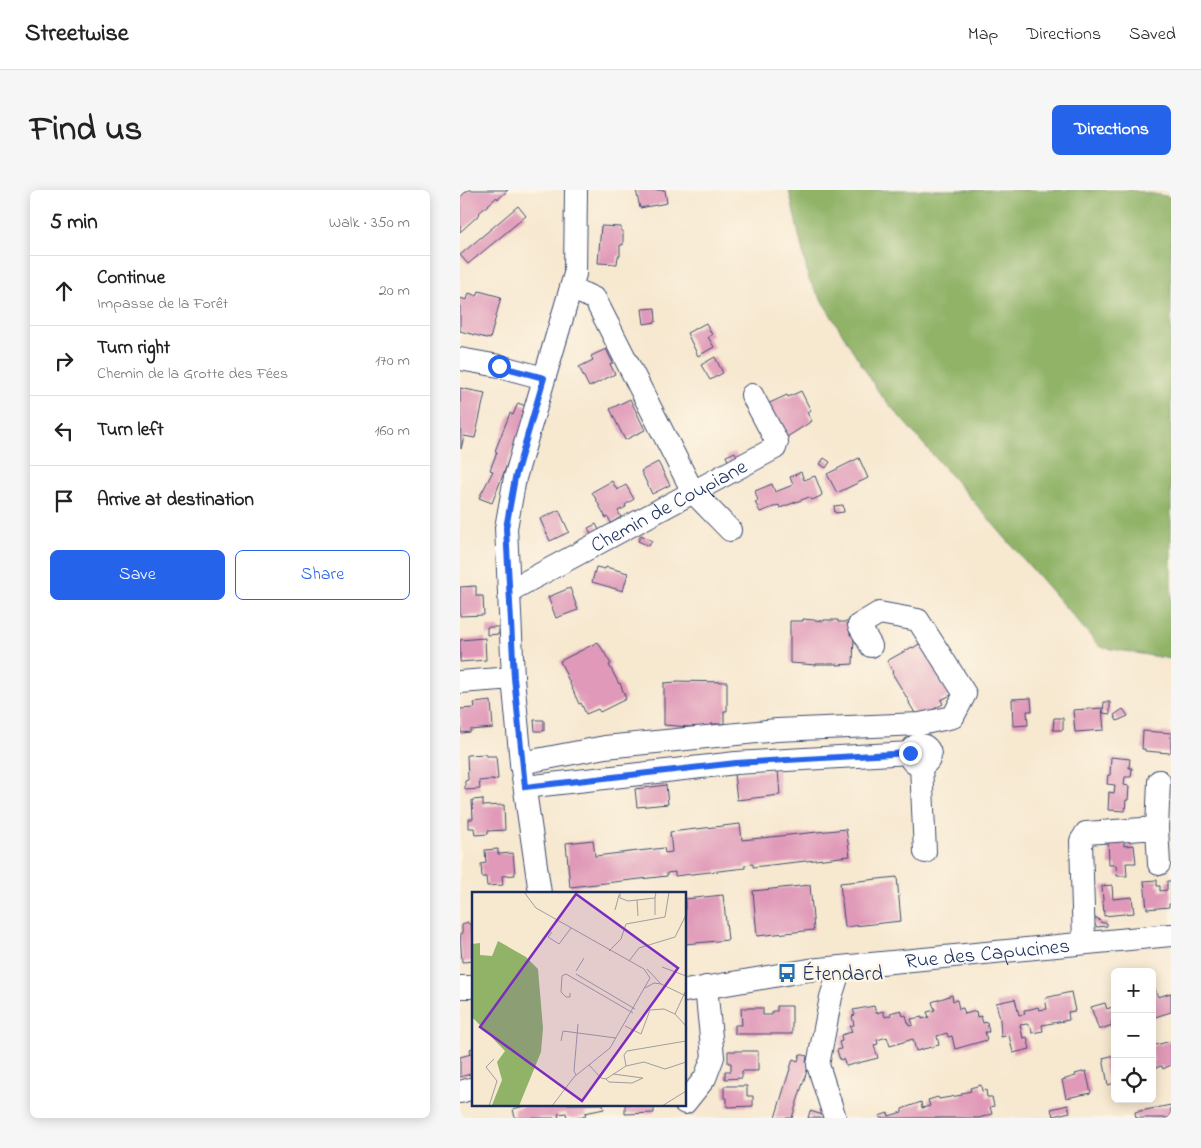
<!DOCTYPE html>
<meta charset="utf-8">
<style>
:root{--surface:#fff;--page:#f6f6f6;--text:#222;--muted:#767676;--line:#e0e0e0;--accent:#2563eb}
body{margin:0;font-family:"Indie Flower",sans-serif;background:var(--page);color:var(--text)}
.controls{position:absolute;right:15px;bottom:15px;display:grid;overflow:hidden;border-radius:8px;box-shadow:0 2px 12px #0003}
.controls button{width:45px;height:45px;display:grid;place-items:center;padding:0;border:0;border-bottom:1px solid var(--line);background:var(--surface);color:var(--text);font:25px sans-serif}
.stop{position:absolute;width:15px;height:15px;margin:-11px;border:4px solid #2563eb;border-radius:50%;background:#fff}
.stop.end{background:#2563eb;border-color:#fff;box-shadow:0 1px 5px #0008}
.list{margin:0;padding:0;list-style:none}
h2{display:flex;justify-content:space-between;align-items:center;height:65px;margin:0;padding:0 20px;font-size:21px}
h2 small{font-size:16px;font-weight:400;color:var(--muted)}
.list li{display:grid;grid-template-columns:32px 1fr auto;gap:15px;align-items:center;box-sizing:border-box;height:70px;padding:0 20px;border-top:1px solid var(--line)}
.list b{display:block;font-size:19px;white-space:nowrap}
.list p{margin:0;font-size:16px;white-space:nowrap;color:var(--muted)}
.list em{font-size:16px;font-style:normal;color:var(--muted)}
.actions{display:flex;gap:10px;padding:15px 20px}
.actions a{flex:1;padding:11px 0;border:1px solid var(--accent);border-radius:8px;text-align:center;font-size:18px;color:var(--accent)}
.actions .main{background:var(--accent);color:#fff}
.icon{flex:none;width:28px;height:28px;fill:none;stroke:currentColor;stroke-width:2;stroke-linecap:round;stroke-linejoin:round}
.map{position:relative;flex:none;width:711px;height:928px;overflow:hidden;border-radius:8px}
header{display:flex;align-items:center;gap:30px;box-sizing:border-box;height:70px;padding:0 25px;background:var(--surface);border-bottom:1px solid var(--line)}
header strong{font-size:24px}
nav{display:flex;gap:28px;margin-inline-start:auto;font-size:18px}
.intro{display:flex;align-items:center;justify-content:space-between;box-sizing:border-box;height:120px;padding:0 30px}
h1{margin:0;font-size:35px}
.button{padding:12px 22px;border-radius:8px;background:var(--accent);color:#fff;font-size:18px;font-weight:700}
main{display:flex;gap:30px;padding:0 30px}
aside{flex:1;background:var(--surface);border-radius:8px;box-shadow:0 2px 12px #0003}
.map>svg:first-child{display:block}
</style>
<header>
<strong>Streetwise</strong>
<nav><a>Map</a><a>Directions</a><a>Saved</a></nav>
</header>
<div class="intro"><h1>Find us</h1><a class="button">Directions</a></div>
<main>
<aside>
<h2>5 min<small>Walk · 350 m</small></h2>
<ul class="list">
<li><svg class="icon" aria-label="ahead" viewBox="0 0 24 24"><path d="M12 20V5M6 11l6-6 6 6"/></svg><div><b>Continue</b><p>Impasse de la Forêt</p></div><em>20 m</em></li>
<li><svg class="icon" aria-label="right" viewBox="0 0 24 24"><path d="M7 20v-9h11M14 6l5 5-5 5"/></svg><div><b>Turn right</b><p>Chemin de la Grotte des Fées</p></div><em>170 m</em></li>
<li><svg class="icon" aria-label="left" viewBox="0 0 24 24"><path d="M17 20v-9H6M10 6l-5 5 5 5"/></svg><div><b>Turn left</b></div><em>160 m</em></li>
<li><svg class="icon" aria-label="arrive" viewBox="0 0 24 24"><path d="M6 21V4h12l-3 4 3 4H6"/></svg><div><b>Arrive at destination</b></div></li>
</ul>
<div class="actions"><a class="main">Save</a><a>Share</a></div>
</aside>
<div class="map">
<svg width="711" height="928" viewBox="0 0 711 928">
<rect width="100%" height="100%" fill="#fcf5e5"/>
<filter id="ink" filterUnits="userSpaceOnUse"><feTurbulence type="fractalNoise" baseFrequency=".02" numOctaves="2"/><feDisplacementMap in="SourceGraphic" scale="10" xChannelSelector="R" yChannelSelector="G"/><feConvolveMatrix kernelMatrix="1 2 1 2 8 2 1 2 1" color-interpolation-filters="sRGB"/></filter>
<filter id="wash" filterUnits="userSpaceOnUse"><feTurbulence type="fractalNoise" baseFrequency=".0096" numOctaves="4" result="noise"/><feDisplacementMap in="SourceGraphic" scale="20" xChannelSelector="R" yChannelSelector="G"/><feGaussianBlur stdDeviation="1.12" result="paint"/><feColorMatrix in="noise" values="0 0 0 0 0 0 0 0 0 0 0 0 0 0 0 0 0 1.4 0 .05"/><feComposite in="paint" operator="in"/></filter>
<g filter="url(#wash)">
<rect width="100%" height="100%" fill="#f7e8d0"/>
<!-- forest -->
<path fill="#90b368" stroke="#567163" d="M329 0H670L711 7V469L640 457 420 204 349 90Z"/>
<g id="blocks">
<!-- building -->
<g fill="#e099b8">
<path d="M8 0H48L38 9 37 7 19 23 20 24 0 42V7Z"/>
<path d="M176 0H205L207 13 180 18Z"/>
<path d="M58 16 66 26 8 74 0 65Z"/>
<path d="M141 36 161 37V41H163V55H160V66H158L157 74 138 73Z"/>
<path d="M19 101 41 107 30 149 0 141V108L7 110 9 103 17 106Z"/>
<path d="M195 118 196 132 184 134 182 119Z"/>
<path d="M246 133 252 145 248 147 254 157 238 166 227 143Z"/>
<path d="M146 159 153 173 150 174 155 184 129 197 119 177 133 170 131 166Z"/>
<path d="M255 167 263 183 250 190 241 175Z"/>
<path d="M0 198 25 203 15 248 4 246 1 259Z"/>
<path d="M341 201 351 221 347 223 352 231 327 247 323 240 316 244 303 216 327 205 328 207Z"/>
<path d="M170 209 185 240 165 250 150 219Z"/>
<path d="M58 213 68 217 62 236 32 313 19 308 33 281 30 280 37 262 35 261 50 223 53 225Z"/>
<path d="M275 262 279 271 270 275 266 266Z"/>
<path d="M364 268 370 272 366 278 360 274Z"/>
<path d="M399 268 408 288 377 303 367 284Z"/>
<path d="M198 272 210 295 192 304 181 281Z"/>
<path d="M341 282 344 290 355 286 362 304 361 306 352 310 349 307 320 318 319 315 300 322 295 312 298 311 295 301 312 294 315 302 333 295 330 287Z"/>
<path d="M152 291 157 300 166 295 174 309 165 315 166 317 158 321 161 327 151 333 148 327 146 328 132 302Z"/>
<path d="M383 315 384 322 375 323 374 316Z"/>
<path d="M99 320 109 342 90 351 80 329Z"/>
<path d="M136 334 141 344 133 348 128 338Z"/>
<path d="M181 345 192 351 189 356 178 351Z"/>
<path d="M136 377 145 379 146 377 168 383 163 401 132 392Z"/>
<path d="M16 396V406H23L24 425 0 426V397Z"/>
<path d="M110 398 118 420 96 428 88 407Z"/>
<path d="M343 429 364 431V430H378V432H390V445H394L393 474 377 475V474H356V475L330 473V431H343Z"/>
<path d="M27 437H39V444L27 445Z"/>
<path d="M25 448 26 470 0 472V450Z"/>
<path d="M464 451 493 504 481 510 483 514 458 528 449 513H450L432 483 433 482 427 471 452 457 453 458Z"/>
<path d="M138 452 151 474 149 475 159 494 160 493 166 509 140 522 138 519 126 524 121 513 119 514 100 471Z"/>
<path d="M216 491 267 492V521H264V534H251L252 536 230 537 204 535V493L216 492Z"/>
<path d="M571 508 572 521H567L568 535 553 536 552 509Z"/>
<path d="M31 511 33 538 10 540 11 542 1 543 0 519 15 518 14 513Z"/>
<path d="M644 512H650V524L643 523Z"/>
<path d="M642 518 644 540 615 542 613 520Z"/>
<path d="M663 519 668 526 657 531 654 525Z"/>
<path d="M594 528H603V540H593Z"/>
<path d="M74 530H84V541H75Z"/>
<path d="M683 541 711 543V561L709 563 685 561V559H682Z"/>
<path d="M26 564 27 566H36L38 589 19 591 20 599 5 600V591L8 590 7 565Z"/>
<path d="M651 567 670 569 669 578H672L671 587H665L664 595 669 596 668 610H666L665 621 648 620 649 602 654 603 655 595 647 594 648 585H650Z"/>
<path d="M318 580 320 605 277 610 274 584Z"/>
<path d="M206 595 208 614 177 617 175 599Z"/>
<path d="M23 609V616L44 615 45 640 28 641V644L15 645 14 638H9V629H13L12 610Z"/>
<path d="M280 634 282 650 386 639 390 666 293 677V674L285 675V678L215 686V682L207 683V686L110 697 106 653 133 650 135 666 204 658 205 663 212 662 210 642Z"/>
<path d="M664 648V656L674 655 676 673H666L667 686H657L656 675H649L648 649Z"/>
<path d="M38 659V664L53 663 55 685 42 686 43 695 27 696 26 687H22L21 674 26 673 25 660Z"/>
<path d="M437 687 441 731 385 737 380 693Z"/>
<path d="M697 690V696H700V701L707 700V691H711V714H709V717L687 719 684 691Z"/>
<path d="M350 695 354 740 297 746 293 701Z"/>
<path d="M652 695 653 709 672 707 674 723 644 726 642 696Z"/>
<path d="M263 705 268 750 225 754V709Z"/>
<path d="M633 728H637L642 733H647V736L637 737 633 732Z"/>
<path d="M7 732 12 737V743L14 742V771L2 772 0 744H2V735Z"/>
<path d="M692 791 698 807 711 803V822L692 828Z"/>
<path d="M611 802 615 821 608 822 609 830 582 835 583 841 572 843 571 837 567 834 560 835 563 848 567 847 570 859 553 863 549 845 541 847 540 829 536 813 555 809 559 825 565 824 564 820 571 819 578 817 579 820 587 819 585 808Z"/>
<path d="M492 805 493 811 497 810 499 819 503 818 505 824 516 821 517 827 521 826 523 833 527 832 529 842H525L527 850 495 859 492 846 488 847 487 843 477 846 479 855 456 861 453 849 430 856 427 847 417 850 418 854 414 855 418 868 386 876 383 869 380 870 377 860 381 859 379 852 382 851 381 845 392 842 390 836 394 835 392 826 395 825 393 820 414 816 416 823 423 821 425 827 431 825 430 823 441 820 443 826 446 825 449 836 453 835 451 829 462 827V829L469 827 467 822 475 820 472 812Z"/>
<path d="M645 813 647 819 655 816V830L651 832 652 835 639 840 631 817Z"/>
<path d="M317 816H332V844H275V835H282L281 818H303V825H312V821H317Z"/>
<path d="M711 851V875L703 879 702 876 694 878 692 856Z"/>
<path d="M14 858V883L0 887V867L11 864 10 859Z"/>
<path d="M268 861H298V881H282V888L265 889V881H271V873H268Z"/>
<path d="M340 864 347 866 346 873 349 874 332 928H315L333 869 338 871Z"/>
<path d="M655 865V893L648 895 643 868Z"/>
<path d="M626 881 631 903 606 908 602 890 616 886 615 884Z"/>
<path d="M521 895 522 901 526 900 527 907H532L534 916 530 917 532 924 519 928H420L419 926 428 923 429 926 442 922V919L461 912 462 918 470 916 468 910 478 907 479 909 502 905V903L511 901 510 898Z"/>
<path d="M264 896H287V906H293V916L267 917V908H264Z"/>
<path d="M79 914H86L87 917 95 914H143L144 919 125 923 126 926 117 928H107L106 923 98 924 99 928H55L53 919 68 915 69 917Z"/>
<path d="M165 914H194V923L165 924Z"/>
<path d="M608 915 610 922 593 926 591 919Z"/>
<path d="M711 915V928H676L675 922Z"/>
<path d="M350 921 366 926 365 928H348Z"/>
</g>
</g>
</g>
<g filter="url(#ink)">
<use href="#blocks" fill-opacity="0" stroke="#3c4b6f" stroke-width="1"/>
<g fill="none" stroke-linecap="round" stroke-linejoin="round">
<!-- minor casing -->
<g stroke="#3c4b6f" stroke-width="24">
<g id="minor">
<path d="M111 98 135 109 233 302 270 340"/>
<path d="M0 169 39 176 84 188"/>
<path id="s1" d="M49 401 315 258 317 252 292 205"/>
<path d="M0 492 53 488"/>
<circle cx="460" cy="565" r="10"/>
<path d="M61 573 145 557 317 540 460 534 493 527 505 504 458 430 419 423 399 435 411 456"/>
<path d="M461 575 465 662"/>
<path d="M65 597 276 573 450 563"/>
<path d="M697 638 699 591"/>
<path d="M80 703 61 573 53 488 46 338 55 288 115 84 116 0"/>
<path d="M624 753 621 651 626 643 697 638 699 674"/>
<path d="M375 778 377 788 371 807 358 875 375 928"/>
<path d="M0 797H14"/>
<path id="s2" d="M225 801 349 780 711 745"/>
<path d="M0 902 14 898"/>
<path d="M225 913 245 888 253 867 246 797"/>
</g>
</g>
<!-- minor -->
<use href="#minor" stroke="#fff" stroke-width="22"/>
</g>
</g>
<g fill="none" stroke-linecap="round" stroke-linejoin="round" filter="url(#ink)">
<!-- route -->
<path stroke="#2563eb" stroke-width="6" d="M39 176 84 188 55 288 46 338 54 488 65 597 276 573 450 563"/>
</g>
<!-- icons -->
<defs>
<g id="bus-bare" transform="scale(1.5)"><path d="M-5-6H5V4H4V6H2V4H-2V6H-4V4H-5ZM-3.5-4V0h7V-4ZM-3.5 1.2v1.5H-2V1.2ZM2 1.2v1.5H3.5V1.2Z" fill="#1f6fb2" stroke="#fcf5e5" stroke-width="2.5" paint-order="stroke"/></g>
</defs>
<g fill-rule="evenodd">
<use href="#bus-bare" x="327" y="783"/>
</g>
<g text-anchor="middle" stroke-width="5" stroke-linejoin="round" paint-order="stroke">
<!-- street labels -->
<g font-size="21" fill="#1b2f5e" stroke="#fcf5e5">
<text dy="7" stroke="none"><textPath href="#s1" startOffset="181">Chemin de Coupiane</textPath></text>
<text dy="7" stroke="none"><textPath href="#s2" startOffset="305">Rue des Capucines</textPath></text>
</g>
<!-- poi labels -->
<g font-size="21" fill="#1b2f5e" stroke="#fcf5e5" text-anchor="start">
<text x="342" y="790">Étendard</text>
</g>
</g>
<!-- overview -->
<g transform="translate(12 702)">
<rect width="214" height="214" fill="#f7e8d0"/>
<path d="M26 49 54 65 66 77 71 136 69 160 47 214 20 213 30 188 25 170 33 159 0 125V52L8 51V63L20 64Z" fill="#90b368"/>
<path fill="none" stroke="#9f9ea2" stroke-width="1" d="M52 0 64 16 172 77 178 86M148 0V6L156 9 183 6 184 0M183 6V23M165 8 166 24M143 18 147 3M80 40 76 45 87 52 99 36M137 59 149 47 154 32 193 25 197 0M157 69 167 56 203 45 214 23M190 75 214 84M175 77 189 92 214 104M104 79 112 66M104 82 163 117M173 96 182 91 189 92M98 101V105H94L89 100 90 84 94 82 161 121M203 122 214 134M153 134 169 142 178 118 192 117 203 122 214 98M89 149 91 139 144 146M117 173 129 186 134 187 154 174 172 170 193 177 214 170M154 174 152 163 155 159 214 149M104 183 102 179 106 132M134 187 137 190 160 191 171 186 141 182M17 214 25 189 14 175 22 167M80 214 102 185 138 156 178 86M190 214 214 199"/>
<path fill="#7b2cbf" fill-opacity="0.15" stroke="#7b2cbf" stroke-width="2.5" d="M104 2 206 76 110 209 8 135Z"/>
<rect width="214" height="214" fill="none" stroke="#1b2f5e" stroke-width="2.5"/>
</g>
</svg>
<div class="controls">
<button>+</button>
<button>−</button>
<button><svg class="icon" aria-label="locate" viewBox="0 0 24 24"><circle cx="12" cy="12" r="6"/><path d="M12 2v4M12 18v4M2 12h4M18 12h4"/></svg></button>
</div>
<div class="stop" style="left:39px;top:176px"></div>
<div class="stop end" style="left:450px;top:563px"></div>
</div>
</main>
